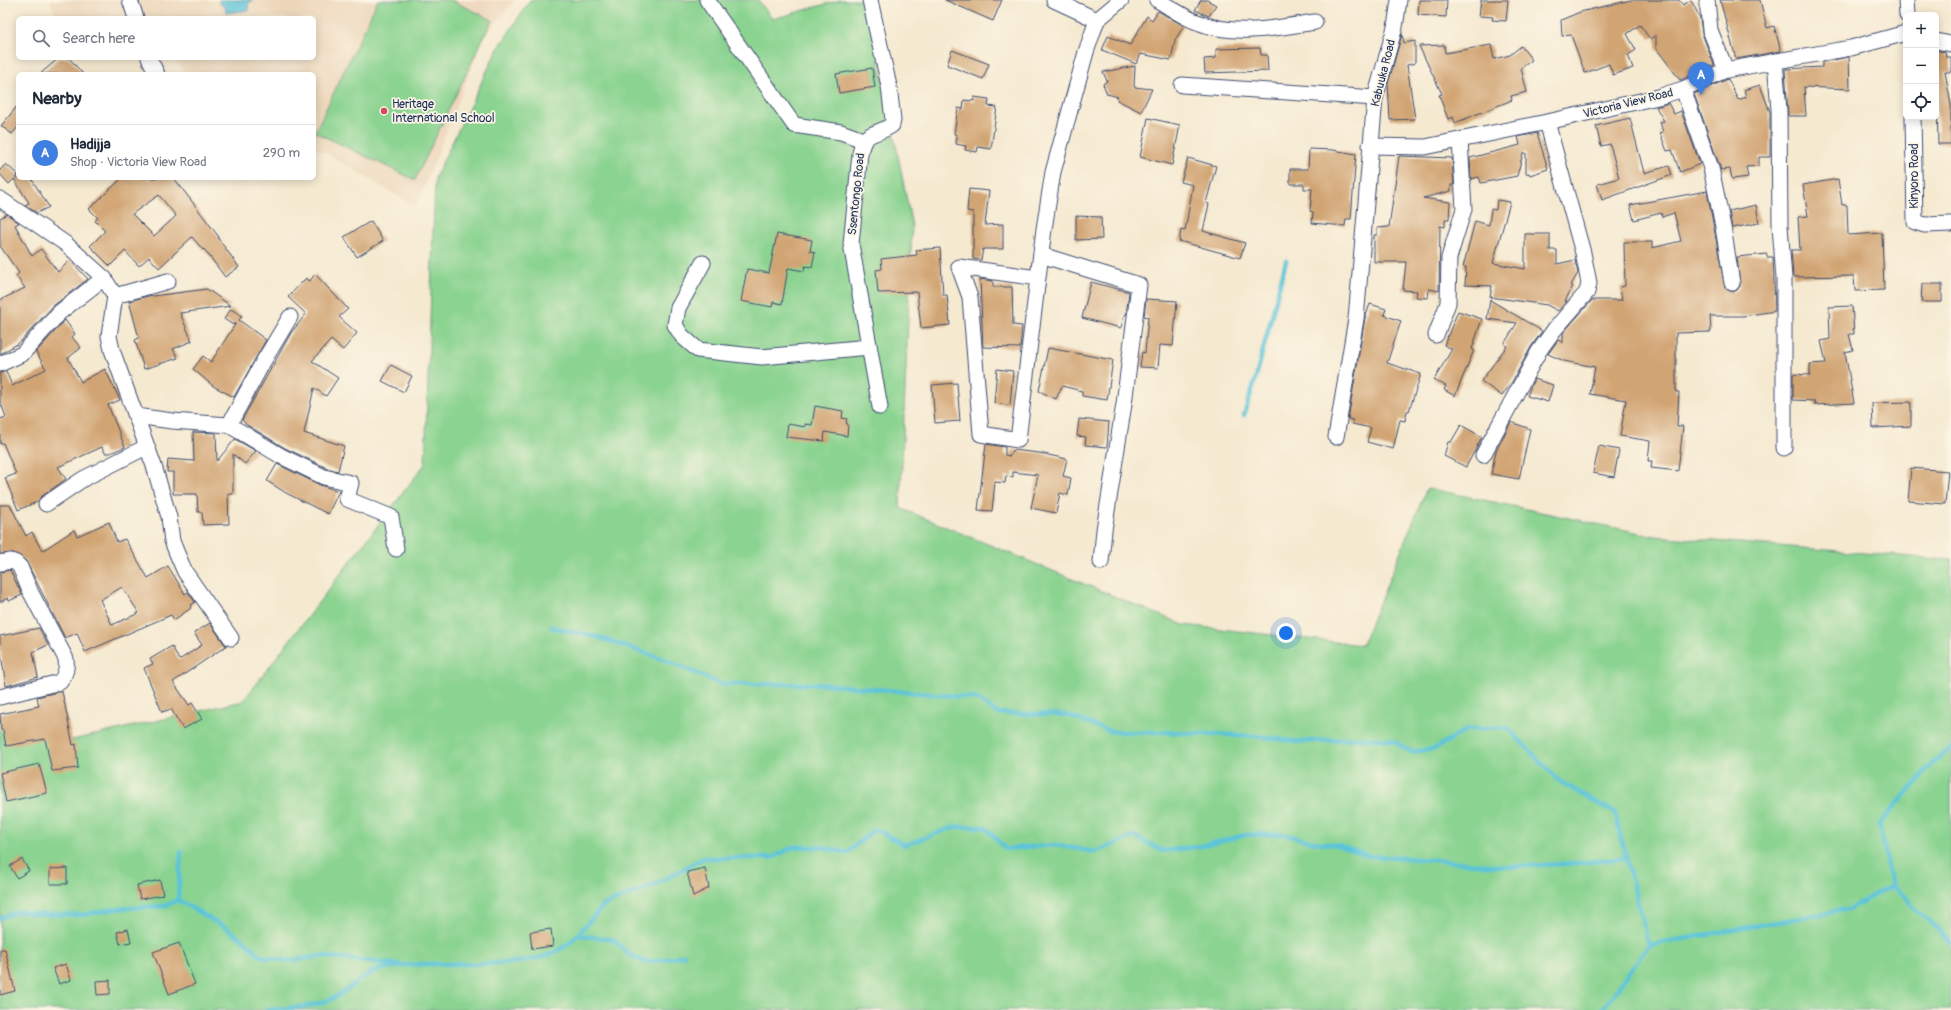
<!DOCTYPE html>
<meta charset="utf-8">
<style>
:root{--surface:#fff;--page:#f2f2f3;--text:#1f2937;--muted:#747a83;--line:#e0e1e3;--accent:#d1495b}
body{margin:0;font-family:Pangolin,sans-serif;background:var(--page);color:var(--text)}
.controls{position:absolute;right:12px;top:12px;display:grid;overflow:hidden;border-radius:6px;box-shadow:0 2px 10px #0003}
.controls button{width:36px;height:36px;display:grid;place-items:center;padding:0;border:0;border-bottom:1px solid var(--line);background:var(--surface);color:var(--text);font:20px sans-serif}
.you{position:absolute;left:1286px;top:633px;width:14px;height:14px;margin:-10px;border:3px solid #fff;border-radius:50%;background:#1a73e8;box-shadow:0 0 0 6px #1a73e833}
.badge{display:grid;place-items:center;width:26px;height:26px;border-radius:50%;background:var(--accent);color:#fff;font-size:13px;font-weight:700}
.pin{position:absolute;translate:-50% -33px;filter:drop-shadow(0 1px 2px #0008)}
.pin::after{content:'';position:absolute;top:21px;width:14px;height:12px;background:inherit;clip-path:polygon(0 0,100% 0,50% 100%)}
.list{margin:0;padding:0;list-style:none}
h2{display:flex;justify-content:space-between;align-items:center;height:52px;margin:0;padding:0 16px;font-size:17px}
h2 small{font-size:13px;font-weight:400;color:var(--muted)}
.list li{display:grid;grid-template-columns:26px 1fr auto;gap:12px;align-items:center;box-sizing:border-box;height:56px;padding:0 16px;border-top:1px solid var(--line)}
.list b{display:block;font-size:15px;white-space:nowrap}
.list p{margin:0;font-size:13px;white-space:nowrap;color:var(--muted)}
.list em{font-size:13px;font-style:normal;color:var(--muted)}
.icon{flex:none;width:22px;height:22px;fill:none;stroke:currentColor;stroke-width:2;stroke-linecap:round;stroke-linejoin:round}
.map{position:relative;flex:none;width:1951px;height:1010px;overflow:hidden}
.search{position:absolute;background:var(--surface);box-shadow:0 2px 10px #0003;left:16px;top:16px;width:300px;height:44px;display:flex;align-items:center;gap:10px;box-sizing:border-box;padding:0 14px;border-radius:6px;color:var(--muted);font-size:15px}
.panel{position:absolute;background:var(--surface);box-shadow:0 2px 10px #0003;left:16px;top:72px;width:300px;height:108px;border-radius:6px}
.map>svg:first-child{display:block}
</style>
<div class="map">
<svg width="1951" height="1010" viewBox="0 0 1951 1010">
<rect width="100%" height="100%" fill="#fcf5e5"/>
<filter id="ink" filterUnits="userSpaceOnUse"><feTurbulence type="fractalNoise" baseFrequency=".025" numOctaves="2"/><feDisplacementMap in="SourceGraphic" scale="8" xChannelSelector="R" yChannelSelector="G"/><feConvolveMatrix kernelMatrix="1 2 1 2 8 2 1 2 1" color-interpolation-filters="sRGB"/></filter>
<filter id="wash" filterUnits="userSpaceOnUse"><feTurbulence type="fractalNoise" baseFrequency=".012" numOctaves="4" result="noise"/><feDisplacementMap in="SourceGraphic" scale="16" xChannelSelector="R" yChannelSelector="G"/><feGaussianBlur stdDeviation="0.9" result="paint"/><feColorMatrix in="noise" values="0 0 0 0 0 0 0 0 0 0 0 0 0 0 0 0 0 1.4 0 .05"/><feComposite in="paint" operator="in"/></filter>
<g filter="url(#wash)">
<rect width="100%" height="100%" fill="#f5e9d0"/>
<!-- built -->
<path fill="#edd7bb" d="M51 0H515L484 37 416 207 326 153 314 148V74H187L172 58H314V18H55Z"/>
<!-- green -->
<g fill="#8ad390" stroke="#528177">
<path d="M378 0H451L492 20 415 180 315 132Z"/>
<path d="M530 0H758L773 19 840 0H867L912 226 900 508 1184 625 1362 645 1427 488 1654 536 1951 560V1010H0V714L64 742 243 701 425 464 435 178 496 52Z"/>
</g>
<!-- water -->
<path fill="#5cc4d9" stroke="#3c7a9c" d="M219 0H253L248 4 249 10 226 13 225 7 219 3Z"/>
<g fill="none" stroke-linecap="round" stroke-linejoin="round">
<!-- stream -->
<g stroke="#5cc4d9" stroke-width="4.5">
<path d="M1244 415 1255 381 1286 261"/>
<path d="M551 627 598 637 663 659 721 684H821L975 698 997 713 1067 715 1112 732H1164L1255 736 1298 742 1362 738 1392 740 1411 752 1434 749 1468 729 1507 727 1559 781 1615 813 1626 858"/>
<path d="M1951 748 1931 765 1879 824 1892 885 1951 943"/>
<path d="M178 900 228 929 246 942 260 956 288 961 322 956 402 965"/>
<path d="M178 900 181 852"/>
<path d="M0 918 20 911 33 914 83 915 114 909 164 906 178 900"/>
<path d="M577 935 604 905 654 885 703 858H772L793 847H821L847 853 875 829 905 845 954 827H985L1006 849 1056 845 1095 852 1134 836 1163 851 1202 846 1245 835 1283 834 1314 842 1337 845 1369 856 1434 860 1506 867 1580 863 1626 858 1649 945 1849 909 1892 885"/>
<path d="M266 1010C286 1008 310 1008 329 1000 345 994 357 979 373 972 382 968 398 966 408 965 453 960 546 976 577 935L615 940C637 969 652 962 684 955"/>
<path d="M1602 1010 1649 945"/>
</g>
</g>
<g id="blocks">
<!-- building -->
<g fill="#d1a473" fill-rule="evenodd">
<path d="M945 0H1002L993 21Z"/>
<path d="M1201 0H1207L1216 5 1209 16 1195 10Z"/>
<path d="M1419 0H1447L1446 17 1418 15Z"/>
<path d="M1481 0H1508L1506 21 1492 20 1493 17 1479 16Z"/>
<path d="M1631 0H1679L1683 5 1691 0 1700 18 1702 33 1714 65 1680 80 1656 48V35L1650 39 1640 25 1627 34 1636 50 1628 55 1633 68 1613 75 1609 64 1585 73 1571 35 1562 36 1561 20 1580 12Z"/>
<path d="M1720 0H1760L1767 28 1774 26 1781 51 1736 59Z"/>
<path d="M1158 11 1184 26 1175 40 1171 60 1141 54 1136 64 1102 50 1108 36 1130 45 1147 16 1152 20Z"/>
<path d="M1402 34 1404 43 1415 41V63L1407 65 1415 119 1390 120 1388 84Z"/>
<path d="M1444 45 1445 53 1491 45 1494 59 1510 55 1521 46 1532 60 1521 68 1527 92 1511 96 1512 100 1455 123 1453 117 1448 119 1439 95 1442 94 1419 46Z"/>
<path d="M1260 48 1261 55H1267L1268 71 1205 73 1204 59 1216 58V49Z"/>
<path d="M952 50 989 64 983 79 947 65Z"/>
<path d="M1936 50 1945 52 1946 57H1951V72H1945L1951 105V144H1938Z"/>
<path d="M1849 57 1850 89 1804 87 1806 116H1788L1785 69 1822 67V62Z"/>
<path d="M59 58H69L83 74H40Z"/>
<path d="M1135 66 1134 87 1152 89 1141 112 1117 100 1118 97 1107 94 1103 84 1107 81 1103 72Z"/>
<path d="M872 68 875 87 839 93 836 74Z"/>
<path d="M1728 79 1738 100 1746 97 1744 90 1760 85 1770 112V157H1759V166L1746 167 1748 177 1732 179 1730 169 1721 170 1694 94Z"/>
<path d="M974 97 989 99 988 106 997 107 991 149 978 147 977 152 965 150 966 146 956 144 957 135 954 134 958 108 963 109 964 100 974 101Z"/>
<path d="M1668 103 1674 114 1681 111 1700 164 1680 172 1672 150 1667 151 1660 133 1663 132 1660 122 1664 121 1656 107Z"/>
<path d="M18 105V127L12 134 1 126Z"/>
<path d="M1148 118 1180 125 1172 165 1140 157Z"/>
<path d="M1630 118 1644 173 1669 166 1672 175 1602 200 1597 184 1619 178 1610 144 1601 146 1596 126Z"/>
<path d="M1537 133 1548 169 1530 175 1529 173 1526 174V153H1523L1517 176 1481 183 1479 177 1471 179 1470 158 1520 145 1518 137Z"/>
<path d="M1309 149 1333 150 1356 154 1351 219H1346L1345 226 1312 223 1313 212 1310 211 1312 189H1304V184H1290V169H1308Z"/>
<path d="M1399 156 1452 158 1454 185H1451V191L1423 198 1450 202 1449 219H1445V227L1440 226 1439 291 1429 289 1428 298 1416 297 1417 291 1403 290 1406 262H1374V235H1377V228L1389 227Z"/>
<path d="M1188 158 1216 166 1206 203 1209 204 1203 231 1245 243 1240 258 1179 241 1181 230 1185 231 1193 185 1181 182Z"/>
<path d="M6 164 18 175 15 178H31L49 207 37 213 25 205 29 203 14 179 9 184 0 174V170Z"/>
<path d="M122 178H174L219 237 218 238 239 267 225 277 204 249 203 250 192 237 159 268 149 257 139 266 125 251 110 266 90 246 105 231 95 221 98 218 89 209ZM159 195 176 216 154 236 132 214Z"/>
<path d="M1838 179 1842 205H1847L1848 235 1882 233 1884 290 1855 291 1854 276 1793 277 1791 250H1800L1798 217 1808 216 1803 185Z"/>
<path d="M969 189 989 191 985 225 1003 224V249H983L981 260 973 259V212L967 211Z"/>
<path d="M1707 191 1725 288 1733 292 1737 290 1740 286 1737 257 1767 254V257H1773L1775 311 1743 316H1710L1711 332 1676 333V392H1679L1677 426H1683L1678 471 1651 468 1652 461H1648L1650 441 1620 436 1626 400 1590 394 1595 367 1564 361 1548 354 1558 340 1563 343V333L1592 300H1622L1620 287 1625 286 1624 242H1652V248L1681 241 1674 213 1662 217 1661 213 1634 220 1630 205Z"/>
<path d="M1497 200 1510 202 1493 263 1525 269V234H1550V250H1557V264L1575 260 1578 273 1571 285 1573 286 1565 301H1567L1558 311 1547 305 1490 297 1492 286 1465 285 1466 267H1463L1475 221 1489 225 1491 209 1496 210Z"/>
<path d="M1756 205 1759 223 1732 228 1729 211Z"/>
<path d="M7 214 19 223 15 225 32 256 41 249 58 272 70 260 88 279 53 306 19 343 0 354V300L25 288 16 276 19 273 0 246V218Z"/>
<path d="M1076 216 1101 217 1102 239 1076 240Z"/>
<path d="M371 221 383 241 357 257 344 237Z"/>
<path d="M777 234 812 240 810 251 815 252 812 267 805 266 804 271 788 268 782 304 773 302 772 307 741 301 747 269 769 273Z"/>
<path d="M940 248 943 295H947L950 325 921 328 917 292 878 293 876 270 882 269 881 259 917 255 916 250Z"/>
<path d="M315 274 348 309 339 317 357 333 343 350 331 340 312 361 338 378 326 396 314 388 304 433 344 446 338 471 327 468 285 448 247 425 242 420 291 333 306 314 288 297 306 278 310 281Z"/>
<path d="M980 279 993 281V287H1012L1013 325 1022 326 1020 348 983 347Z"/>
<path d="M1091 282 1129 292 1126 315H1124L1121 328 1082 318Z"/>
<path d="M1922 284H1942V302H1921Z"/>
<path d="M207 289 231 306 180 313 192 341 173 349 178 358 144 369 135 340 139 338 129 301 152 295 153 296Z"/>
<path d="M1146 299 1177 301 1173 346 1160 345 1158 368 1140 367 1142 352 1145 353 1148 317 1144 316Z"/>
<path d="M1490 300 1542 331 1531 347 1512 382 1502 396 1481 381 1507 346 1504 344 1517 323 1487 319Z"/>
<path d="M1370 304 1386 309 1384 315 1401 321 1387 363 1421 374 1409 411H1407L1405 421 1400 420 1393 449 1367 442 1371 428 1352 424 1353 420 1348 419 1365 318Z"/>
<path d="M1852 306 1854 334H1849L1853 350 1845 352 1854 403 1815 405 1814 401 1793 400V374L1810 375V364L1826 363 1821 341 1830 339 1829 307Z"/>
<path d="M231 309 242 316 239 320 266 340 234 397 213 386 193 369 203 356 211 362 236 323 233 325 224 319Z"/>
<path d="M1458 311 1482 319 1472 349 1474 350 1455 396 1444 390 1446 386 1434 380 1452 349 1444 345Z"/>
<path d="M65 320 75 334 72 337 81 348 68 358 81 382 105 369 120 400 108 405 125 447 110 453H105L102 447 58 467 66 479 41 497 37 502 18 510 5 478 16 474 3 443 0 444V419L6 417 0 401V373L6 371 12 386 46 369 36 352Z"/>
<path d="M1048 348 1113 360 1107 400 1082 396V391L1062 386 1056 399 1039 391Z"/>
<path d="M391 365 412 376 404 392 382 381Z"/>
<path d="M997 369 1013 371 1010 405 994 403Z"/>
<path d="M1534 379 1553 385 1548 402 1527 396Z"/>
<path d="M957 383 960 421 935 423 932 385Z"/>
<path d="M1911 402V426L1873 428 1872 403Z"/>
<path d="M815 406 843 411 842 418 847 419 846 423 848 424 847 436 825 432 824 441 786 437 788 424 805 427V424L812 425Z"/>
<path d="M1079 419 1109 422 1107 447 1085 445 1086 437 1077 436Z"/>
<path d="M1511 422 1530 429 1519 479 1491 474 1496 451Z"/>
<path d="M1461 425 1482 437 1466 467 1444 456 1448 442H1451Z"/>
<path d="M193 432 216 433 217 461 235 439 256 451 245 464 233 454V494H228L229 524 203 525 202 512H198L197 494H173V472H167L168 459 194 461Z"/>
<path d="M986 444 1005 447V455L1010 456 1013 450 1039 453 1067 459 1063 476 1071 478 1068 495 1060 493 1056 513 1031 508 1038 475 1013 472V477L1006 476 1005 483 995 482 992 511 978 510Z"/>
<path d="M1599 446 1619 450 1614 477 1593 473Z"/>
<path d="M277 464 320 485 339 491 328 514 286 493 267 481Z"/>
<path d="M1911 468 1948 471 1945 504 1908 501Z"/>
<path d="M0 505H10L26 536 32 532 42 551 74 530 77 536 109 522 117 542 125 539 148 578 168 566 185 594 188 592 195 602 190 606 191 608 174 620 171 615 85 652 77 633 65 638 26 561 14 553 0 554ZM122 587 139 613 112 625 100 600Z"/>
<path d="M10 570 22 595 9 601 8 598 0 602V572Z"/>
<path d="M210 623 226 646 173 682 189 705 192 703 202 719 183 729 171 709 162 712 144 668 153 664 150 659 172 646 179 660 202 645 194 633Z"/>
<path d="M39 628 48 645 33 652 38 677 6 686 0 648V636Z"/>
<path d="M62 691 73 745 76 744 78 768 52 771 45 739 6 746 3 730H1L0 714 39 706 37 697Z"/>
<path d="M39 764 47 793 6 802 0 773Z"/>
<path d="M22 859 29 871 17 878 10 866Z"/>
<path d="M67 868V884H50V869Z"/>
<path d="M705 868 709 888 693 896 687 872Z"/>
<path d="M160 880 163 895 140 899 137 885Z"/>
<path d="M128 929 131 942 120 944 117 932Z"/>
<path d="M551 929 553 946 532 949 530 932Z"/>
<path d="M179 943 195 984 169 994 153 952Z"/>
<path d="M0 949H5L15 991 0 995Z"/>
<path d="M66 964 71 980 59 984 53 968Z"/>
<path d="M110 980V994L97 995 96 981Z"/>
</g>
</g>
</g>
<g filter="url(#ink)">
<use href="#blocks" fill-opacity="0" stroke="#3c4b6f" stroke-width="1"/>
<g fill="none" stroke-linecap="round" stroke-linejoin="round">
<!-- minor casing -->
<g stroke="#3c4b6f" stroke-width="17">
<g id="minor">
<path d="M130 0 136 18"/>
<path d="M707 0 794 125 841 132 863 140"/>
<path d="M870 0 889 86 893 120 892 125C875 137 864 129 860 154L851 244 880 407"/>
<path d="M1054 0 1097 20"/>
<path d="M1157 0C1170 7 1183 17 1197 22 1235 37 1276 28 1315 22"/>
<path d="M1707 0 1710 30 1726 70"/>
<path d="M1906 0 1907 15"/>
<path d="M1936 41 1951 44"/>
<path d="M149 58 157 74"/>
<path d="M1775 61 1779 110 1780 226 1784 278V448"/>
<path d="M1182 85 1375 98"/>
<path d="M1683 89 1711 168 1723 227 1732 283"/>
<path d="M1913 117 1915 222 1925 225 1951 224"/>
<path d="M1370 146 1425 147 1547 122 1658 97 1683 89 1726 70 1851 48 1906 33"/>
<path d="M0 199 66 244 104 278 115 296 109 336 112 350 154 466 169 517 172 541 178 556 185 572 231 638"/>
<path d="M1041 255 1139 285 1124 404 1104 530 1101 562"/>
<path d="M703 263 678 308 675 325 682 336 698 350 762 357 869 347"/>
<path d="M1038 278 959 267 970 297 981 434 1018 440 1044 229 1053 172 1086 52 1097 20 1121 0"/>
<path d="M115 296 168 281"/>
<path d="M1436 335 1448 303 1449 258 1464 209 1460 140"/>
<path d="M0 364 22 354 60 312 104 278"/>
<path d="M136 416 172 421 229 425 263 362 290 317"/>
<path d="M229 425 281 456 324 477 351 483 347 499 391 517 396 549"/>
<path d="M1336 437 1356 319 1375 98 1395 27 1399 0"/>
<path d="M1483 455 1539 351 1554 330 1587 292 1589 283 1583 253 1547 122"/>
<path d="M46 504 83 479 146 447"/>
<path d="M0 563 11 561 16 563 20 567 31 593 66 659C67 668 66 674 60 682L0 697"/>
</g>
</g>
<!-- minor -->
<use href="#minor" stroke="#fff" stroke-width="15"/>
</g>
</g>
<!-- markers -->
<circle fill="#d1495b" stroke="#fcf5e5" stroke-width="1.5" cx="384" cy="111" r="4"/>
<g text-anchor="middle" stroke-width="3.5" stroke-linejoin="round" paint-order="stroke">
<!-- street labels -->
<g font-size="12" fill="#1b2f5e" stroke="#fcf5e5">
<text transform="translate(1383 73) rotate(-76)" y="4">Kabuuka Road</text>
<text transform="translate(1628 103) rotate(-14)" y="4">Victoria View Road</text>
<text transform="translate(1914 176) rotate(-90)" y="4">Kinyoro Road</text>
<text transform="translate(856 194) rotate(-84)" y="4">Ssentongo Road</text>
</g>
<!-- poi labels -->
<g font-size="12" fill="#1b2f5e" stroke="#fcf5e5" text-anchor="start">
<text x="392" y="108">Heritage<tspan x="392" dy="14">International School</tspan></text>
</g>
</g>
</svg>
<div class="controls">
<button>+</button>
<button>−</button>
<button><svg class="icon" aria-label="locate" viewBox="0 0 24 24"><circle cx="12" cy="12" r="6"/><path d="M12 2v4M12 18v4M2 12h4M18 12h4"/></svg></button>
</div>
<div class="you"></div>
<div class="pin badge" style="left:1701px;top:95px;background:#3f7fe0">A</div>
<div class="search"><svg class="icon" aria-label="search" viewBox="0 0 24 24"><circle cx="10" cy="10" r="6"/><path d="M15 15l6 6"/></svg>Search here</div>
<section class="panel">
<h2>Nearby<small></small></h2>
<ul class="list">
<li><span class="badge" style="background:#3f7fe0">A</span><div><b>Hadijja</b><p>Shop · Victoria View Road</p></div><em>290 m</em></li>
</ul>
</section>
</div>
